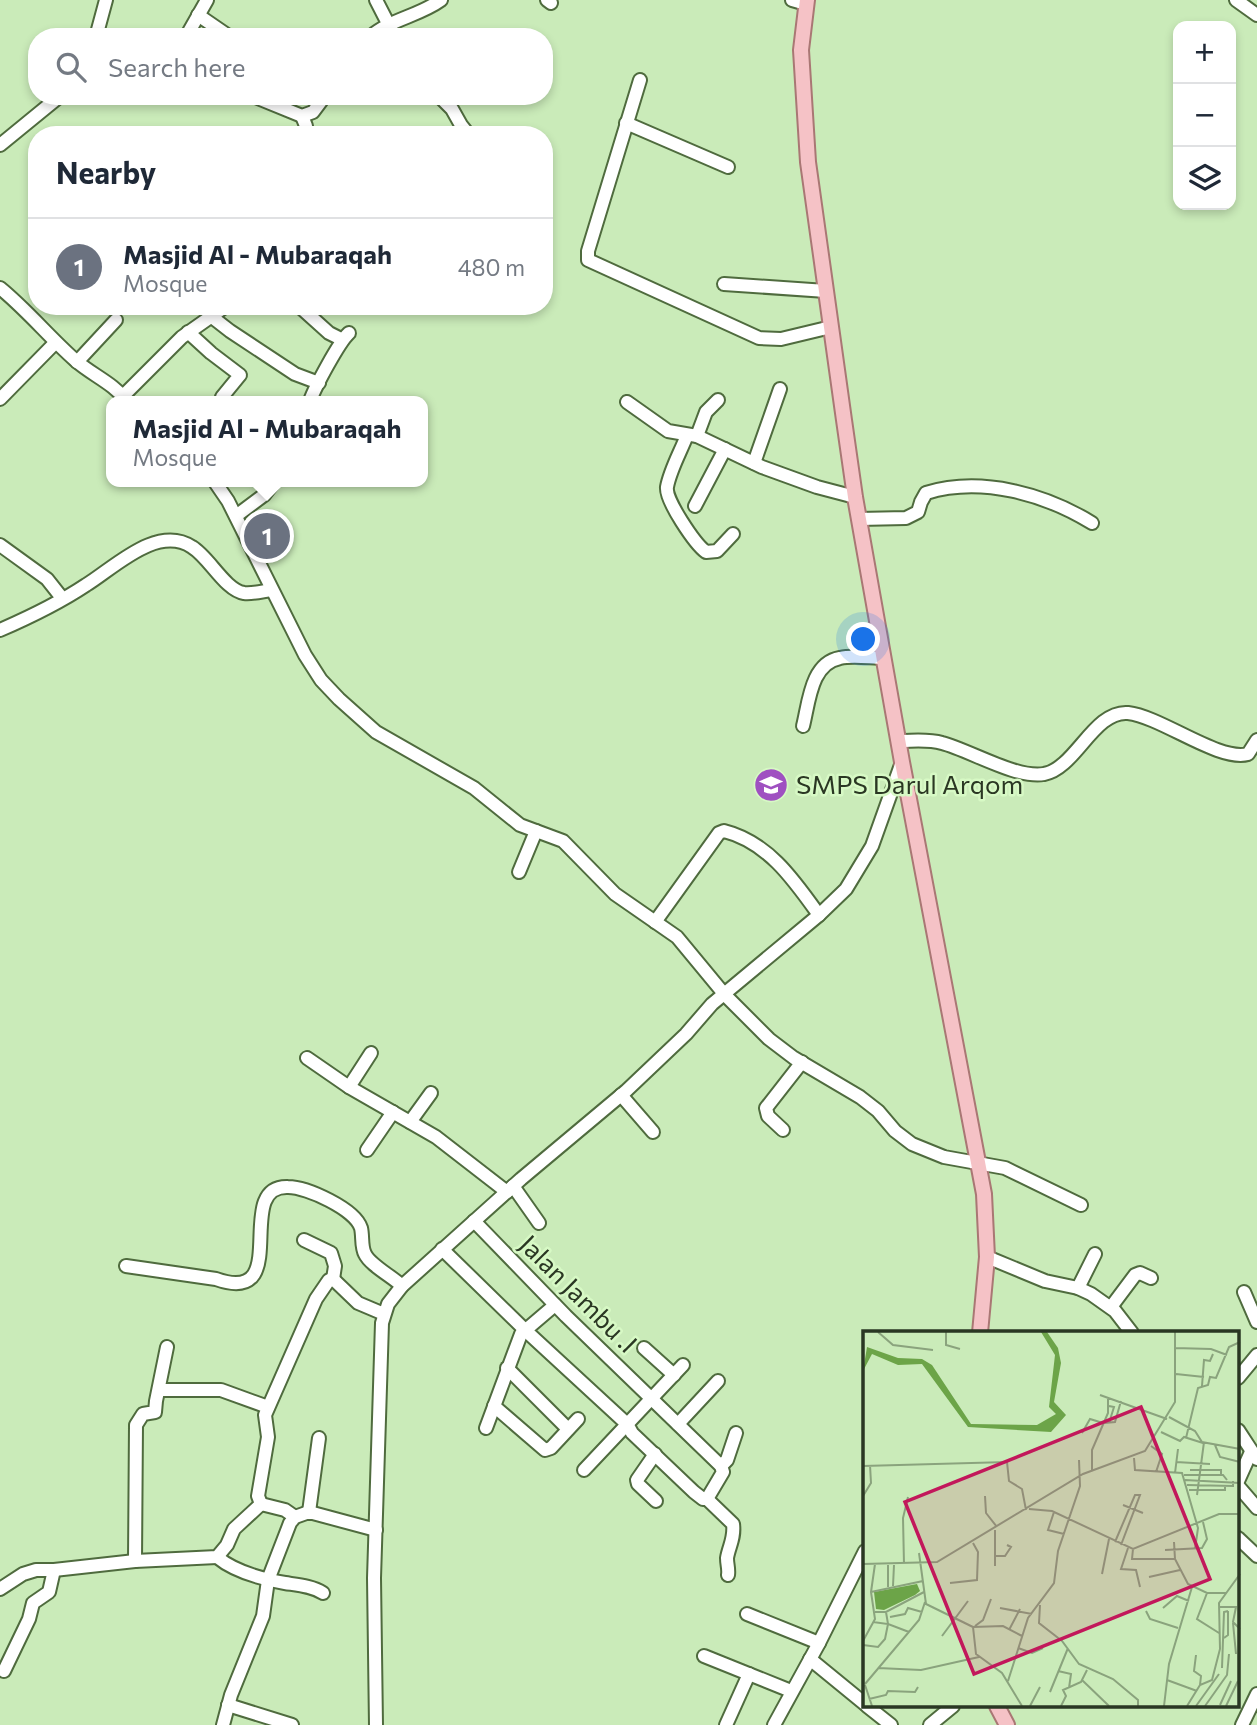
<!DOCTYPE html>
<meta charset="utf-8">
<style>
:root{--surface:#fff;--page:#f2f2f3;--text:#1f2937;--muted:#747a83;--line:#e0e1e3;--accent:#111827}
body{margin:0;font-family:Commissioner,sans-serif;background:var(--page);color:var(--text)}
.controls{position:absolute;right:21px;top:21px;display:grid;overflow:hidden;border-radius:14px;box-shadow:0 4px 10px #0003}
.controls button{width:63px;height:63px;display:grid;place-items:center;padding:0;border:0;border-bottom:2px solid var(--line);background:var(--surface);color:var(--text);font:35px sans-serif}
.you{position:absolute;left:864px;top:640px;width:24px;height:24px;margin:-18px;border:5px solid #fff;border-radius:50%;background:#1a73e8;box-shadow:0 0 0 10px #1a73e833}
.badge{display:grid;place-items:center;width:46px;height:46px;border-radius:50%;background:var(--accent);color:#fff;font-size:23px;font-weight:700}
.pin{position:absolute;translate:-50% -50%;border:4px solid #fff;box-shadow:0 2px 7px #0006}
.popup{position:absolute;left:106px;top:396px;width:322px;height:91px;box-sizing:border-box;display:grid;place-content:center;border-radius:14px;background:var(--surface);filter:drop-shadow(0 2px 5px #0005);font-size:23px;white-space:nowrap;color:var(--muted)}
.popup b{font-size:26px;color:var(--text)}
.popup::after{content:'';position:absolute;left:50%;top:100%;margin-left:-14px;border:14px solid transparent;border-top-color:var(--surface)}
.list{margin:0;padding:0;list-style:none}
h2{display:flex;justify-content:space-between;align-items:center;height:91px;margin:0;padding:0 28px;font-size:30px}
h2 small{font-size:23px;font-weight:400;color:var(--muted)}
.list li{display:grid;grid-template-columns:46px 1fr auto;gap:21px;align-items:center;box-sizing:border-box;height:98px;padding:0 28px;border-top:2px solid var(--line)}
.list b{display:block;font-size:26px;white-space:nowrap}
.list p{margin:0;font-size:23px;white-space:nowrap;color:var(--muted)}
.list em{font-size:23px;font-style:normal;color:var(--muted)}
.icon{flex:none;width:38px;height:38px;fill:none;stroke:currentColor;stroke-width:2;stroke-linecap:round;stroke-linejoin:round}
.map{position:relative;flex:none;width:1257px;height:1725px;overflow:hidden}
.search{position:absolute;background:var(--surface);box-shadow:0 4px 10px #0003;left:28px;top:28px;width:525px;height:77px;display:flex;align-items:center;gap:18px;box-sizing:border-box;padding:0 24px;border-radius:28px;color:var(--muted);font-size:26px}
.panel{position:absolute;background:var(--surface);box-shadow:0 4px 10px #0003;left:28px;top:126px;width:525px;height:189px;border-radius:28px}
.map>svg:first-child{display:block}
</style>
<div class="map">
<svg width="1257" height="1725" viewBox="0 0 1257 1725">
<rect width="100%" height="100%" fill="#caebb9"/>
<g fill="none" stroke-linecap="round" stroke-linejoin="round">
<!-- minor casing -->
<g stroke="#4f6b3e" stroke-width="16">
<g id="minor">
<path d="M376 0 395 37"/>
<path d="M547 0 551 3"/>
<path d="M792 0 806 4"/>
<path d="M1236 0 1257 15"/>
<path d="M198 15 230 37"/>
<path d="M96 37 106 0"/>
<path d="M186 37 207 0"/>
<path d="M370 37C391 19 419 16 441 0"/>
<path d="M640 80 588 251V260L759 338 781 339 831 327"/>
<path d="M253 96 302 116 313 112 325 96"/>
<path d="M439 96 452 109 461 125 469 135"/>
<path d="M302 116 306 126 303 135"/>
<path d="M626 123 728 167"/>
<path d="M0 145 60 96"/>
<path d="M724 284 826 291"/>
<path d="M0 288C27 310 49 337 75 360 92 375 113 383 127 401"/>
<path d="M299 306 329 333 341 339"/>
<path d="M212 317 230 331 295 374 319 383"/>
<path d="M188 332 211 353 240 375 222 397 227 401"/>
<path d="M77 362 116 320"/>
<path d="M123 396 182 337 226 306"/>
<path d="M0 399 55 343"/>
<path d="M310 401C315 387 339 342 349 333"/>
<path d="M627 402 668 431 697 436 762 467 817 487 855 497"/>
<path d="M687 435C681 451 670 470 667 487 665 500 695 544 706 552L717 551 733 534"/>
<path d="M697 436 706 412 718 400"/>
<path d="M754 463 780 389"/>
<path d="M215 482 228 501 305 655 321 680 339 699 376 732 474 788 520 825 563 841 615 894 677 937 725 995 769 1039 794 1058 860 1097 878 1111 895 1131 912 1144 944 1157 1005 1168 1081 1205"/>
<path d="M695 506 725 449"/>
<path d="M236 516 264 495 274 482"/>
<path d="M859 519 906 518 918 512 921 502 926 493C981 476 1045 494 1092 523"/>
<path d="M0 545 47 579 62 598"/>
<path d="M0 630C30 617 59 603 86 585 114 568 157 524 192 547 209 557 225 590 244 593 253 594 263 591 271 590"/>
<path d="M803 726C809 702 811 663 840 658 853 655 870 658 884 658"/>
<path d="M899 741C914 741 928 739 942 743 969 750 1017 779 1044 774 1075 769 1094 710 1128 713 1162 717 1219 762 1248 754L1257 740"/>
<path d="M519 872 536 831"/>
<path d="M655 922 719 833 724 831C768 842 794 880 819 915"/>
<path d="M307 1058 349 1087 436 1137 507 1192"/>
<path d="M349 1087 371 1053"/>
<path d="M621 1095 653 1132"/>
<path d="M410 1122 431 1093"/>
<path d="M783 1130 768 1116 766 1108 802 1062"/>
<path d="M367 1150 393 1112"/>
<path d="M513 1186 539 1223"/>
<path d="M304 1240 331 1253 335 1266 333 1279"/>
<path d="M442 1249 525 1330 627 1424 632 1433 694 1492 703 1499H707L723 1472 721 1466 566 1316 474 1221"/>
<path d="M987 1257 1045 1281 1078 1288 1091 1294 1115 1311 1132 1333"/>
<path d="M126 1266 216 1279C295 1307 231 1185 288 1187 307 1187 355 1209 361 1228 363 1236 361 1247 365 1254 370 1265 393 1277 402 1286"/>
<path d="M1078 1288 1095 1254"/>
<path d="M1244 1292 1257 1322"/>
<path d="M1111 1307 1135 1275 1140 1273 1151 1278"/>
<path d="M644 1348 674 1375"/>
<path d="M507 1368 568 1429"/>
<path d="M1238 1378 1257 1355"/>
<path d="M159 1390H221L268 1407"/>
<path d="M494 1406 545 1450 551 1448 578 1419"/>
<path d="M678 1424 718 1381"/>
<path d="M486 1428 521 1334 555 1305"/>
<path d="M1238 1430 1257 1459"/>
<path d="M655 1454 637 1480 638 1484 656 1501"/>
<path d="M721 1466 727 1460 736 1433"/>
<path d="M584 1470 683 1365"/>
<path d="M1238 1481 1251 1452"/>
<path d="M1238 1486 1257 1508"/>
<path d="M707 1499 733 1524C735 1538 729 1546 727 1558 727 1565 729 1569 728 1575"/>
<path d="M261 1504 258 1496 268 1437 265 1415 316 1299 329 1280 333 1279 358 1303 384 1314"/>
<path d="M261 1504 285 1510 295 1517"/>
<path d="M309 1512 319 1438"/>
<path d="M1238 1538 1257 1556"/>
<path d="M217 1557C235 1572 262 1579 285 1583 298 1585 312 1586 323 1593"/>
<path d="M135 1561 136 1425 143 1414 155 1412 156 1401 167 1347"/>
<path d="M0 1589 23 1574 36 1570H54L135 1561 217 1557 227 1545 234 1529 261 1504"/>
<path d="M747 1614 819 1643"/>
<path d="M704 1656 791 1691"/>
<path d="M810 1659 865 1704"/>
<path d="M4 1671 29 1619 33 1603 49 1592 54 1570"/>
<path d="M228 1705 292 1725"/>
<path d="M867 1706 891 1725"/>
<path d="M223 1725 231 1695 263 1616 268 1580 290 1523 295 1517 309 1512 376 1530"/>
<path d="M376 1725 374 1578 382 1323 388 1304 402 1286 521 1179 626 1091 686 1034 712 1004 819 915 846 889 872 846 902 762"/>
<path d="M726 1725 749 1674"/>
<path d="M774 1725 819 1643 865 1551"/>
<path d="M930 1725 953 1706"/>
<path d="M1242 1725 1257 1694"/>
</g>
</g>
<!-- major casing -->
<g stroke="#a97774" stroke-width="18">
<g id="major">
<path d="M807 0 801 50 808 162 844 420 855 497 902 762 984 1194 987 1257 980 1333"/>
<path d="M997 1706 1007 1725"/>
</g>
</g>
<!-- minor -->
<use href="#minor" stroke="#fff" stroke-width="12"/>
<!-- major -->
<use href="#major" stroke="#f5c2c6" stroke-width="14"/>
</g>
<!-- icons -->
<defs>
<g id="school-disc" transform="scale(1.75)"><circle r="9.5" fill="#9f50c1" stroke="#d7f9c5"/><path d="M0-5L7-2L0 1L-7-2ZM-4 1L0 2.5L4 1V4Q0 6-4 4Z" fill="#fff"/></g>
</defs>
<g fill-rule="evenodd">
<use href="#school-disc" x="771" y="785"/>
</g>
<g text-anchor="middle" stroke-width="5" stroke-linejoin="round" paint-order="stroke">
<!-- poi labels -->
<g font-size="26" fill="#2a3723" stroke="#d7f9c5" text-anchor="start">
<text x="796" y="794">SMPS Darul Arqom</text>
</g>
<!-- street labels -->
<g font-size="26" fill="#2a3723" stroke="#d7f9c5">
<text transform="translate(578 1294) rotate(45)" y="9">Jalan Jambu .I</text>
</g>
</g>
<!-- overview -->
<g transform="translate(863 1331)">
<rect width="376" height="376" fill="#caebb9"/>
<path d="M178 1H184L195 17 198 32 191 71 203 84 188 101 105 96 59 33 35 34 9 23 0 40 4 16 35 27 59 28 69 34 108 93 174 94 193 83 186 76 192 24ZM54 253 57 260 52 264 21 279 13 278 11 261Z" fill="#6ca448"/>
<path fill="none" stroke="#8aa37d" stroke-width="2" d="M15 1 30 14 70 19M83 1V14L97 18M312 17 348 18 364 24M313 43 341 46M339 55 341 29 347 30 350 23M237 64 304 88M246 75 251 76 246 92M306 86 332 100 339 111 377 118M241 92 252 91 258 70M298 101 317 110 321 106 340 112M219 102 227 88 240 92M323 107 335 57 345 54 347 46 353 47 366 16 377 11M352 114 357 126 377 131M288 115 299 123 293 141M271 127 272 139 319 142 335 197 332 218M313 131 347 133M0 135 144 131 146 150 159 158 163 179M229 139V119L245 82V66M327 139H358V144M312 142 315 118M321 144H360L364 149M322 149 377 152M324 154 370 155V150M326 159H362V155M334 164 341 111M0 165 8 152 7 134M122 165 123 182 134 196M260 174 280 182M166 178 189 180 270 218 356 183H377M191 181 185 199 201 203M252 211 272 164H277L258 214M311 211 312 228 325 253 344 262H363M265 217 258 238 273 239 277 256M270 218 269 228H312M302 219 339 217 344 208 340 191M56 222 63 273 110 296 113 323 139 342 159 375M133 225H142L148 216 144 214M0 233 74 231 220 143 282 120 312 71V1M41 233 40 187 45 166M132 235V199M239 243 246 208M286 246 317 239M87 252 114 249 115 221 110 212M30 255 31 234M25 256V234M8 261 60 250M344 262 334 288 356 302M177 274 176 292 199 310 216 333 250 348 275 369V375M356 276H373L370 291 377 298M137 277 169 283M300 277 314 265 326 270M283 280 287 288 315 297M12 281H23L61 261M23 281 25 293 46 301M27 286 42 283 45 277 59 281M370 292 373 323M112 295 120 289 128 268M110 296 140 295 159 305M146 299 157 278M79 305 105 270M361 307 365 304V280M0 310 12 288 8 261 12 233M0 314 15 316 22 308 25 293 10 291M155 317 169 322 180 317M333 324 331 340 338 345 337 354M15 337 58 339 116 326M359 337 361 281 365 280M195 340 208 343 206 357M219 349 246 375M304 349 334 360M145 350 165 287 191 252 195 220 217 155 216 129M2 353 56 289 62 271M2 354 9 375M187 361 205 317M6 368 23 364 25 360 52 361 55 356M357 374 368 350M167 375 177 356M198 375 203 365 200 359 218 351 224 339M301 375 306 333 329 256M324 375 337 354 349 349 357 318 356 272 377 243M333 375 356 343M342 375 364 344 366 323M363 375 375 350"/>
<path fill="#c2185b" fill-opacity="0.15" stroke="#c2185b" stroke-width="3.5" d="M278 76 347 248 111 343 42 171Z"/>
<rect width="376" height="376" fill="none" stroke="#2a3723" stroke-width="3.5"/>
</g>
</svg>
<div class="controls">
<button>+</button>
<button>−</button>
<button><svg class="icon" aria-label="layers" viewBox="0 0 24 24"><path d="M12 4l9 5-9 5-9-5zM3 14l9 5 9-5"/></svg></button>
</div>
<div class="you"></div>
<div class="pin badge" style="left:267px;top:536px;background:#6b7280">1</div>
<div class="popup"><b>Masjid Al - Mubaraqah</b>Mosque</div>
<div class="search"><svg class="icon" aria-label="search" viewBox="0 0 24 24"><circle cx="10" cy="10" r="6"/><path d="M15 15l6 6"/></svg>Search here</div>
<section class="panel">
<h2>Nearby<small></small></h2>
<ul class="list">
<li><span class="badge" style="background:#6b7280">1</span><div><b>Masjid Al - Mubaraqah</b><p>Mosque</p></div><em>480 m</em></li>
</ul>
</section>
</div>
